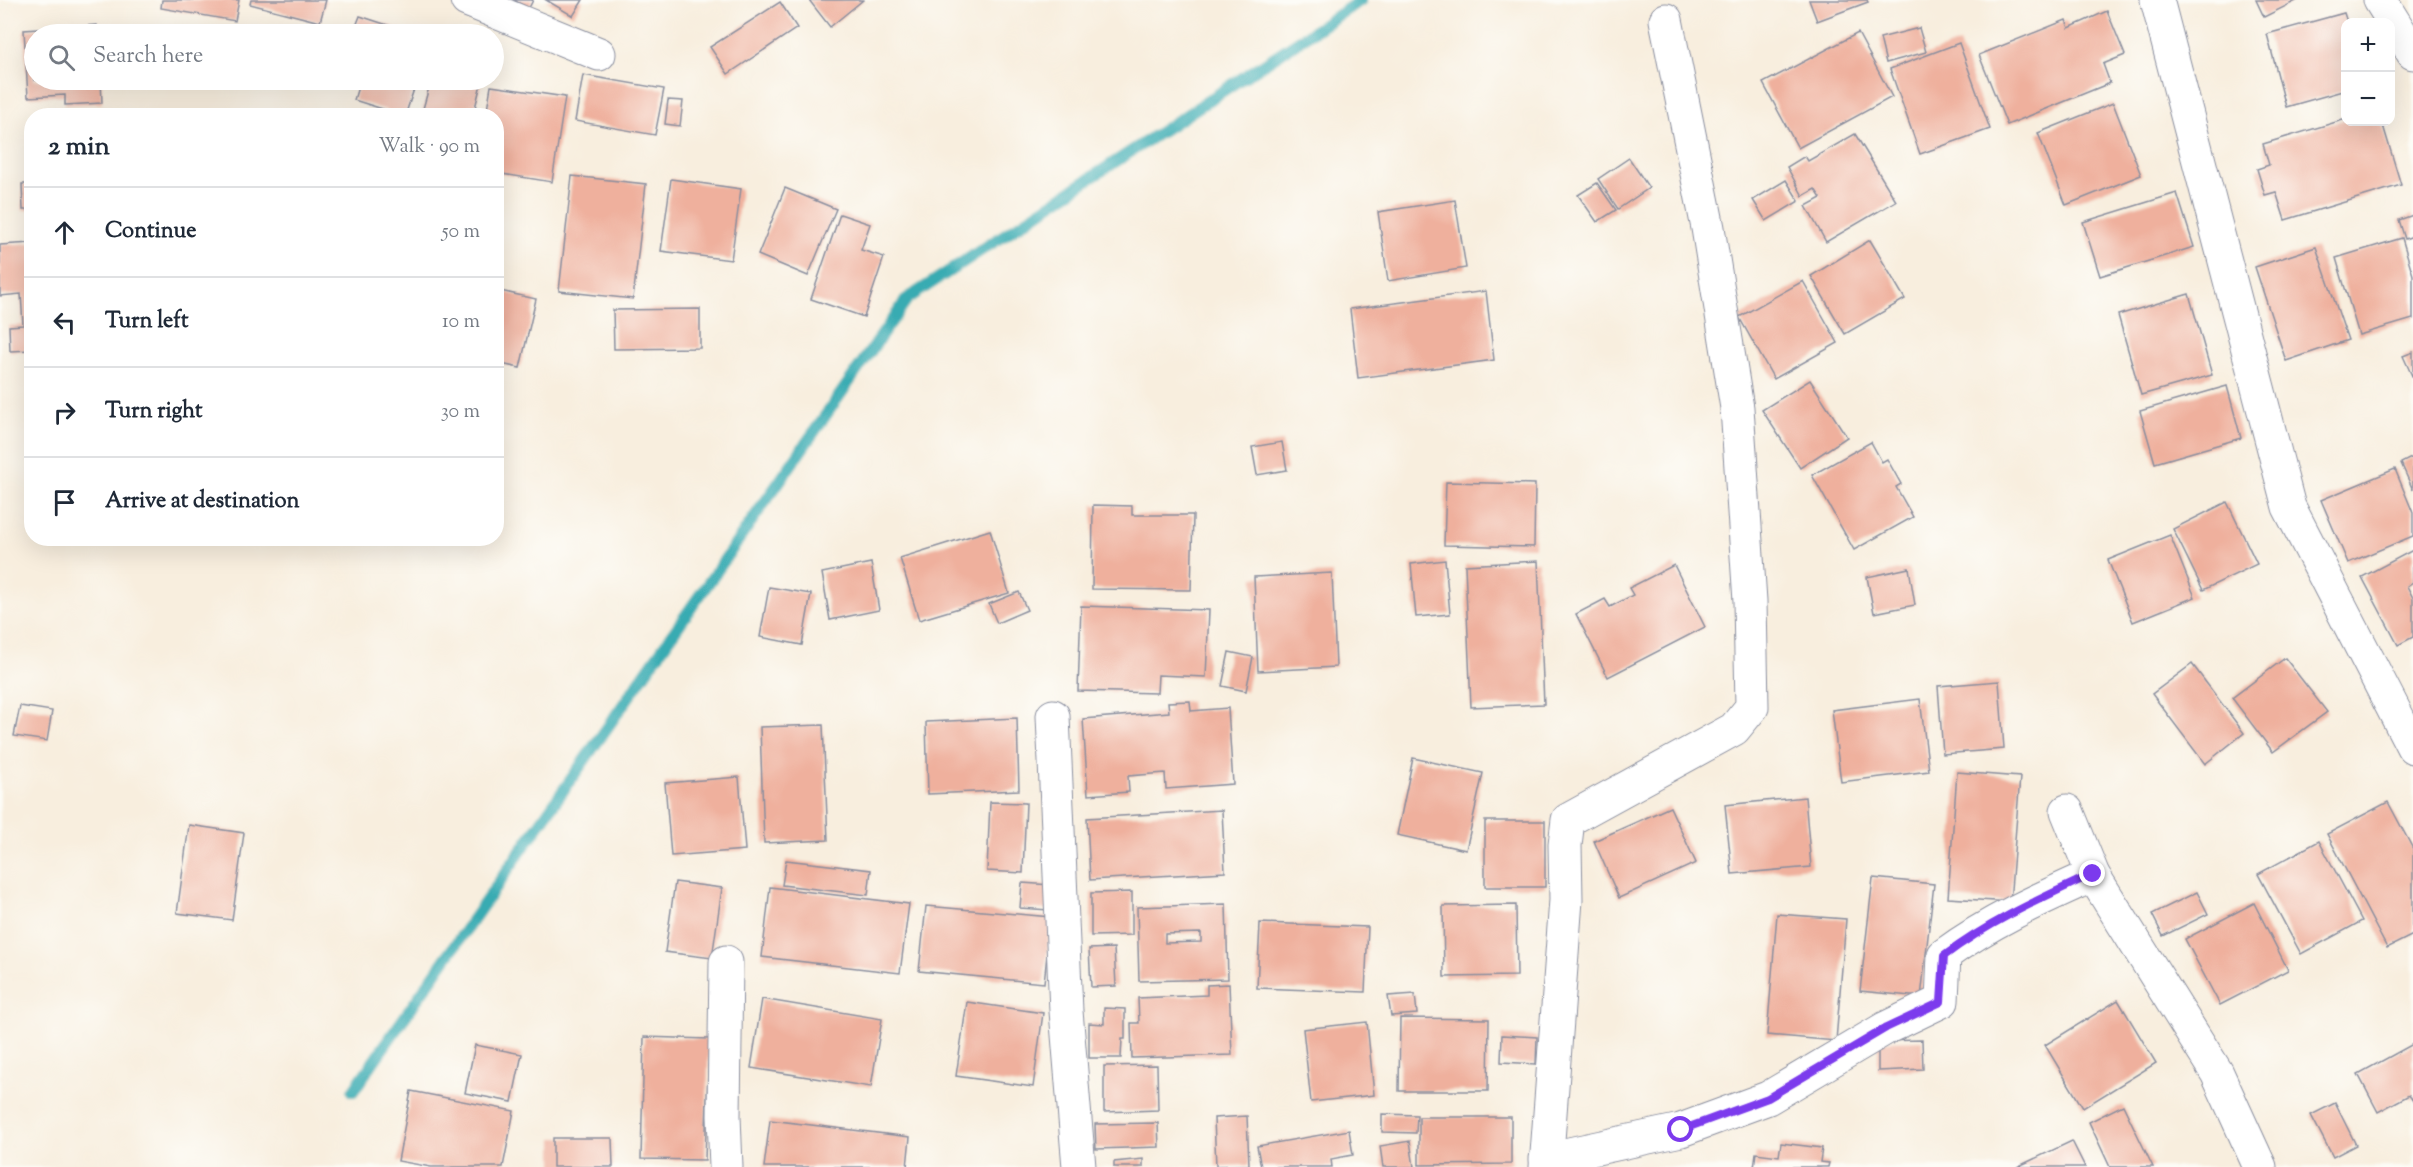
<!DOCTYPE html>
<meta charset="utf-8">
<style>
:root{--surface:#fff;--page:#f2f2f3;--text:#1f2937;--muted:#747a83;--line:#e0e1e3}
body{margin:0;font-family:"Sorts Mill Goudy",serif;background:var(--page);color:var(--text)}
.controls{position:absolute;right:18px;top:18px;display:grid;overflow:hidden;border-radius:12px;box-shadow:0 6px 24px #0002}
.controls button{width:54px;height:54px;display:grid;place-items:center;padding:0;border:0;border-bottom:2px solid var(--line);background:var(--surface);color:var(--text);font:30px sans-serif}
.stop{position:absolute;width:18px;height:18px;margin:-14px;border:4px solid #7c3aed;border-radius:50%;background:#fff}
.stop.end{background:#7c3aed;border-color:#fff;box-shadow:0 2px 6px #0008}
.list{margin:0;padding:0;list-style:none}
h2{display:flex;justify-content:space-between;align-items:center;height:78px;margin:0;padding:0 24px;font-size:26px}
h2 small{font-size:20px;font-weight:400;color:var(--muted)}
.list li{display:grid;grid-template-columns:39px 1fr auto;gap:18px;align-items:center;box-sizing:border-box;height:90px;padding:0 24px;border-top:2px solid var(--line)}
.list b{display:block;font-size:22px;white-space:nowrap}
.list em{font-size:20px;font-style:normal;color:var(--muted)}
.icon{flex:none;width:33px;height:33px;fill:none;stroke:currentColor;stroke-width:2;stroke-linecap:round;stroke-linejoin:round}
.map{position:relative;flex:none;width:2413px;height:1167px;overflow:hidden}
.search{position:absolute;background:var(--surface);box-shadow:0 6px 24px #0002;left:24px;top:24px;width:480px;height:66px;display:flex;align-items:center;gap:15px;box-sizing:border-box;padding:0 21px;border-radius:33px;color:var(--muted);font-size:22px}
.panel{position:absolute;background:var(--surface);box-shadow:0 6px 24px #0002;left:24px;top:108px;width:480px;height:438px;border-radius:24px}
.map>svg:first-child{display:block}
</style>
<div class="map">
<svg width="2413" height="1167" viewBox="0 0 2413 1167">
<rect width="100%" height="100%" fill="#fdfcf7"/>
<filter id="ink" filterUnits="userSpaceOnUse"><feTurbulence type="fractalNoise" baseFrequency=".0167" numOctaves="2"/><feDisplacementMap in="SourceGraphic" scale="12" xChannelSelector="R" yChannelSelector="G"/><feConvolveMatrix kernelMatrix="1 2 1 2 8 2 1 2 1" color-interpolation-filters="sRGB"/></filter>
<filter id="wash" filterUnits="userSpaceOnUse"><feTurbulence type="fractalNoise" baseFrequency=".008" numOctaves="4" result="noise"/><feDisplacementMap in="SourceGraphic" scale="24" xChannelSelector="R" yChannelSelector="G"/><feGaussianBlur stdDeviation="1.35" result="paint"/><feColorMatrix in="noise" values="0 0 0 0 0 0 0 0 0 0 0 0 0 0 0 0 0 1.4 0 .05"/><feComposite in="paint" operator="in"/></filter>
<g filter="url(#wash)">
<rect width="100%" height="100%" fill="#f8eede"/>
<g fill="none" stroke-linecap="round" stroke-linejoin="round">
<!-- stream -->
<path stroke="#39abb2" stroke-width="12" d="M353 1091 907 299 1361 0"/>
</g>
<g id="blocks">
<!-- building -->
<g fill="#efb09d" fill-rule="evenodd">
<path d="M162 0H239L235 21 161 8Z"/>
<path d="M251 0H326L320 22 250 4Z"/>
<path d="M513 0H533L529 8Z"/>
<path d="M546 0H583L573 16Z"/>
<path d="M809 0H863L830 27Z"/>
<path d="M1809 0H1867L1868 2 1817 21Z"/>
<path d="M2256 0H2298L2264 17Z"/>
<path d="M780 2 797 28 728 74 710 47Z"/>
<path d="M2107 11 2125 55 2103 64 2110 83 2007 125 1979 55 2066 20 2069 28Z"/>
<path d="M2344 13 2347 22 2346 90 2286 107 2267 34Z"/>
<path d="M360 16 415 34H353Z"/>
<path d="M97 25 98 34H34V80H101L102 103 65 105V95L28 97 24 30Z"/>
<path d="M1919 28 1926 52 1886 63 1880 38Z"/>
<path d="M1858 33 1892 97 1798 148 1763 83Z"/>
<path d="M1959 43 1990 129 1920 154 1890 69Z"/>
<path d="M583 75 664 89 655 135 575 121Z"/>
<path d="M360 80H417L405 116 354 100Z"/>
<path d="M431 80H482L473 116H421Z"/>
<path d="M491 86 565 97 552 182 496 173V116H486Z"/>
<path d="M668 100 683 101 680 126 665 124Z"/>
<path d="M2113 103 2141 175 2066 205 2038 133Z"/>
<path d="M2346 119V122H2382L2401 185 2285 220 2276 192 2265 195 2257 169 2269 165 2263 144Z"/>
<path d="M1855 134 1896 201 1826 242 1806 206 1821 198 1815 189 1803 196 1787 167 1805 156 1808 161Z"/>
<path d="M1629 158 1649 188 1618 209 1598 179Z"/>
<path d="M572 176 646 184 633 299 559 291Z"/>
<path d="M671 179 741 189 731 260 661 251Z"/>
<path d="M1786 180 1799 201 1766 221 1753 200Z"/>
<path d="M1597 183 1616 210 1597 222 1578 195Z"/>
<path d="M22 184H32V210H23Z"/>
<path d="M785 188 836 209 808 276 758 255Z"/>
<path d="M2177 193 2194 247 2100 276 2083 222Z"/>
<path d="M1455 200 1466 268 1388 281 1378 212Z"/>
<path d="M840 214 870 224 861 250 884 257 864 317 811 299Z"/>
<path d="M2413 215V236L2405 239 2399 220Z"/>
<path d="M2402 238 2413 275V319L2359 335 2336 258Z"/>
<path d="M1870 240 1905 299 1845 334 1811 276Z"/>
<path d="M32 243V350L10 351 9 326 23 325 21 294 0 296V245Z"/>
<path d="M2316 247 2348 340 2286 361 2255 267Z"/>
<path d="M1803 281 1838 343 1774 379 1739 317Z"/>
<path d="M496 290 536 299 520 368 496 363Z"/>
<path d="M1486 291 1494 360 1358 378 1350 309Z"/>
<path d="M2189 294 2212 375 2141 395 2118 315Z"/>
<path d="M700 309V348L614 349 613 310Z"/>
<path d="M2413 352V378L2403 356Z"/>
<path d="M1810 380 1847 437 1800 468 1762 410Z"/>
<path d="M2227 386 2241 438 2155 463 2140 411Z"/>
<path d="M1282 442 1287 470 1257 475 1252 447Z"/>
<path d="M1871 442 1882 462 1887 459 1901 484 1896 487 1913 517 1854 550 1812 475Z"/>
<path d="M2413 457V490L2401 463Z"/>
<path d="M2395 469 2413 513V536L2348 563 2321 500Z"/>
<path d="M1446 482 1535 484 1534 547 1444 545Z"/>
<path d="M2227 502 2257 564 2203 590 2173 529Z"/>
<path d="M1093 505 1132 506V515H1193L1191 590 1092 589Z"/>
<path d="M990 530 1009 593 919 620 900 558Z"/>
<path d="M2170 535 2195 597 2133 622 2108 560Z"/>
<path d="M2413 550V582L2407 586 2413 598V637L2398 645 2362 577Z"/>
<path d="M1445 560 1450 614 1416 617 1411 564Z"/>
<path d="M1538 561 1544 704 1471 707 1465 565Z"/>
<path d="M871 563 879 610 830 620 822 573Z"/>
<path d="M1674 565 1705 627 1608 677 1576 614 1605 599 1610 607 1633 595 1629 588Z"/>
<path d="M1909 568 1915 605 1874 613 1867 577Z"/>
<path d="M1332 573 1336 667 1258 671 1254 577Z"/>
<path d="M769 587 811 594 802 645 760 637Z"/>
<path d="M1019 592 1027 610 997 623 989 604Z"/>
<path d="M1081 606 1209 610 1206 677 1158 675 1157 693 1078 691Z"/>
<path d="M1229 652 1253 657 1246 691 1222 686Z"/>
<path d="M2285 658 2327 712 2273 752 2232 698Z"/>
<path d="M2192 664 2244 733 2205 764 2152 694Z"/>
<path d="M1999 681 2004 749 1943 754 1938 686Z"/>
<path d="M1920 699 1929 771 1841 782 1832 710Z"/>
<path d="M1190 701 1191 711 1228 708 1233 784 1166 789 1165 773 1128 776 1129 792 1088 795 1083 719 1169 712 1168 702Z"/>
<path d="M20 706 52 711 47 741 14 736Z"/>
<path d="M1017 718 1019 790 928 794 926 722Z"/>
<path d="M823 725 828 840 764 843 760 727Z"/>
<path d="M1413 758 1483 773 1466 850 1397 835Z"/>
<path d="M1957 772 2020 777 2010 902 1948 898Z"/>
<path d="M739 777 745 850 671 856 665 783Z"/>
<path d="M1805 797 1811 867 1732 874 1725 805Z"/>
<path d="M990 802 1026 803 1023 873 987 871Z"/>
<path d="M2388 802 2413 849V935L2387 948 2327 834Z"/>
<path d="M1670 807 1696 863 1619 898 1594 841Z"/>
<path d="M1222 810 1225 872 1090 880 1087 818Z"/>
<rect x="1485" y="821" width="60" height="66"/>
<path d="M189 825 244 833 232 920 177 913Z"/>
<path d="M2319 841 2362 921 2301 954 2258 874Z"/>
<path d="M786 860 871 870 868 895 782 885Z"/>
<path d="M1873 878 1934 884 1921 997 1860 991Z"/>
<path d="M675 882 722 888 712 958 665 952Z"/>
<path d="M1022 883 1051 885 1049 910 1020 908Z"/>
<path d="M770 887 909 904 900 973 762 957Z"/>
<path d="M1132 892V935L1091 936V893Z"/>
<path d="M2197 892 2208 914 2163 936 2152 914Z"/>
<path d="M2254 903 2288 970 2220 1005 2185 939Z"/>
<path d="M1226 904 1228 979 1139 981 1137 907ZM1201 933V942L1165 943V934Z"/>
<path d="M1516 905 1517 976 1444 977 1443 906Z"/>
<path d="M926 906 1051 917 1044 983 919 971Z"/>
<path d="M1777 914 1846 919 1836 1041 1767 1035Z"/>
<path d="M1260 923 1368 927 1365 992 1257 988Z"/>
<path d="M1114 948 1116 986 1091 987 1089 949Z"/>
<path d="M1229 984 1232 1055 1132 1058 1131 1023H1139L1138 998 1207 995V985Z"/>
<path d="M1415 994 1417 1014 1391 1016 1388 996Z"/>
<path d="M762 999 882 1019 871 1087 751 1068Z"/>
<path d="M2118 1000 2156 1063 2083 1108 2045 1045Z"/>
<path d="M967 1002 1043 1013 1033 1087 956 1076Z"/>
<path d="M1104 1008 1125 1009V1039H1122L1121 1058H1089V1023L1104 1024Z"/>
<path d="M1400 1018 1489 1019 1488 1091H1399Z"/>
<path d="M1367 1022 1374 1095 1311 1102 1303 1029Z"/>
<path d="M1502 1035 1537 1037 1536 1064 1501 1062Z"/>
<path d="M644 1037 709 1039 705 1160 641 1159Z"/>
<path d="M1922 1040 1923 1069 1878 1071V1041Z"/>
<path d="M2413 1044V1101L2409 1095 2378 1112 2358 1074Z"/>
<path d="M475 1045 522 1054 512 1102 465 1093Z"/>
<path d="M1157 1065 1158 1110 1104 1112V1066Z"/>
<path d="M411 1091 514 1111 503 1167H431L398 1161Z"/>
<path d="M2335 1103 2356 1145 2333 1157 2311 1115Z"/>
<path d="M2123 1105 2153 1167H2110L2089 1122Z"/>
<path d="M1382 1114 1417 1115 1416 1133 1382 1132Z"/>
<path d="M1247 1116 1249 1165 1216 1166 1214 1118Z"/>
<path d="M1419 1117H1511V1164L1419 1165Z"/>
<path d="M770 1120 910 1137 907 1167H764Z"/>
<path d="M1158 1123 1159 1147 1096 1149 1095 1124Z"/>
<path d="M1349 1130 1353 1155 1331 1159 1332 1167H1261L1257 1146Z"/>
<path d="M553 1138H612L613 1167H553Z"/>
<path d="M1410 1141 1414 1167H1383L1380 1146Z"/>
<path d="M2072 1141 2085 1167H2017Z"/>
<path d="M1781 1143 1822 1148 1820 1162 1829 1163 1828 1167H1754L1756 1153 1779 1156Z"/>
<path d="M1143 1159V1167H1114V1162Z"/>
</g>
</g>
</g>
<g filter="url(#ink)">
<use href="#blocks" fill-opacity="0" stroke="#8a8e9e" stroke-width="1.5"/>
<g fill="none" stroke-linecap="round" stroke-linejoin="round">
<!-- minor casing -->
<g stroke="#8a8e9e" stroke-width="35">
<g id="minor">
<path d="M467 0 599 54"/>
<path d="M2157 0 2289 507 2413 747"/>
<path d="M2380 0 2413 53"/>
<path d="M1053 716 1066 1011 1079 1167"/>
<path d="M2067 811 2093 875 2217 1073 2260 1167"/>
<path d="M1546 1159 1681 1130 1768 1098 1886 1028 1942 1001 1944 955C1990 921 2042 898 2093 875"/>
<path d="M726 1167 724 1116 726 962"/>
<path d="M1546 1167 1566 900 1565 845 1568 820 1734 729 1752 707 1750 601 1737 408 1708 228 1666 20"/>
</g>
</g>
<!-- minor -->
<use href="#minor" stroke="#fff" stroke-width="33"/>
</g>
</g>
<g fill="none" stroke-linecap="round" stroke-linejoin="round" filter="url(#ink)">
<!-- route -->
<path stroke="#7c3aed" stroke-width="8" d="M1681 1130 1768 1098 1886 1028 1941 1002 1944 956C1990 921 2042 898 2093 874"/>
</g>
</svg>
<div class="controls">
<button>+</button>
<button>−</button>
</div>
<div class="stop" style="left:1681px;top:1130px"></div>
<div class="stop end" style="left:2093px;top:874px"></div>
<div class="search"><svg class="icon" aria-label="search" viewBox="0 0 24 24"><circle cx="10" cy="10" r="6"/><path d="M15 15l6 6"/></svg>Search here</div>
<section class="panel">
<h2>2 min<small>Walk · 90 m</small></h2>
<ul class="list">
<li><svg class="icon" aria-label="ahead" viewBox="0 0 24 24"><path d="M12 20V5M6 11l6-6 6 6"/></svg><div><b>Continue</b></div><em>50 m</em></li>
<li><svg class="icon" aria-label="left" viewBox="0 0 24 24"><path d="M17 20v-9H6M10 6l-5 5 5 5"/></svg><div><b>Turn left</b></div><em>10 m</em></li>
<li><svg class="icon" aria-label="right" viewBox="0 0 24 24"><path d="M7 20v-9h11M14 6l5 5-5 5"/></svg><div><b>Turn right</b></div><em>30 m</em></li>
<li><svg class="icon" aria-label="arrive" viewBox="0 0 24 24"><path d="M6 21V4h12l-3 4 3 4H6"/></svg><div><b>Arrive at destination</b></div></li>
</ul>
</section>
</div>
